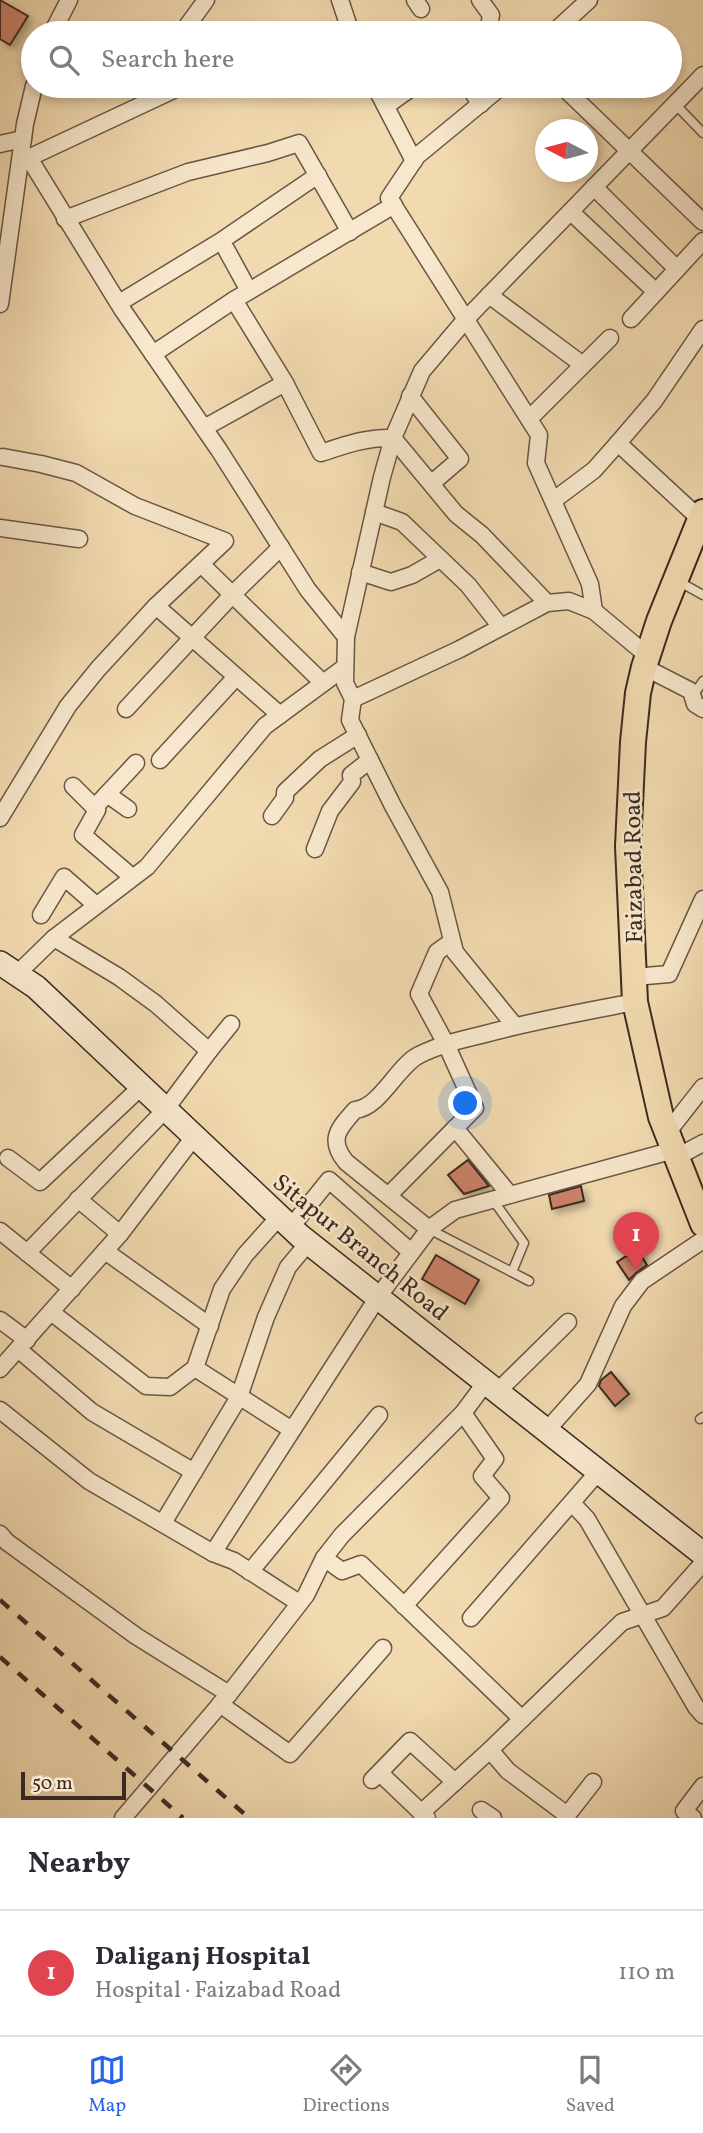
<!DOCTYPE html>
<meta charset="utf-8">
<style>
:root{--surface:#fff;--page:#f7f7f7;--text:#2b2b33;--muted:#7c7c81;--line:#e1e1e2;--accent:#2563eb}
body{margin:0;font-family:Vollkorn,serif;background:var(--page);color:var(--text)}
.compass{position:absolute;left:535px;top:119px;width:63px;height:63px;border-radius:50%;background:var(--surface);box-shadow:0 4px 10px #0003;rotate:276deg}
.scale{position:absolute;left:21px;bottom:18px;width:105px;box-sizing:border-box;padding-left:7px;border:4px solid #3b2a21;border-top:0;font-size:19px;line-height:24px;white-space:nowrap;color:#3b2a21;-webkit-text-stroke:5px #f7e7cc;paint-order:stroke}
.you{position:absolute;left:466px;top:1104px;width:24px;height:24px;margin:-18px;border:5px solid #fff;border-radius:50%;background:#1a73e8;box-shadow:0 0 0 10px #1a73e833}
.badge{display:grid;place-items:center;width:46px;height:46px;border-radius:50%;background:var(--accent);color:#fff;font-size:23px;font-weight:700}
.pin{position:absolute;translate:-50% -58px;filter:drop-shadow(0 2px 4px #0008)}
.pin::after{content:'';position:absolute;top:37px;width:24px;height:21px;background:inherit;clip-path:polygon(0 0,100% 0,50% 100%)}
.list{margin:0;padding:0;list-style:none}
h2{display:flex;justify-content:space-between;align-items:center;height:91px;margin:0;padding:0 28px;font-size:30px}
h2 small{font-size:23px;font-weight:400;color:var(--muted)}
.list li{display:grid;grid-template-columns:46px 1fr auto;gap:21px;align-items:center;box-sizing:border-box;height:126px;padding:0 28px;border-top:2px solid var(--line)}
.list b{display:block;font-size:26px;white-space:nowrap}
.list p{margin:0;font-size:23px;white-space:nowrap;color:var(--muted)}
.list em{font-size:23px;font-style:normal;color:var(--muted)}
.icon{flex:none;width:38px;height:38px;fill:none;stroke:currentColor;stroke-width:2;stroke-linecap:round;stroke-linejoin:round}
.map{position:relative;flex:none;width:703px;height:1818px;overflow:hidden}
.search{position:absolute;background:var(--surface);box-shadow:0 4px 10px #0003;left:21px;right:21px;top:21px;height:77px;display:flex;align-items:center;gap:18px;box-sizing:border-box;padding:0 24px;border-radius:38px;color:var(--muted);font-size:26px}
.sheet{height:217px;background:var(--surface)}
nav{display:flex;justify-content:space-around;align-items:center;box-sizing:border-box;height:98px;border-top:2px solid var(--line);background:var(--surface);font-size:19px;color:var(--muted)}
nav a{display:grid;justify-items:center;gap:4px}
nav .on{color:var(--accent)}
.map>svg:first-child{display:block}
</style>
<div class="map">
<svg width="703" height="1818" viewBox="0 0 703 1818">
<defs>
<filter id="shadow"><feDropShadow dx="4.5" dy="4.5" stdDeviation="3.5" flood-color="#0004"/></filter>
</defs>
<rect width="100%" height="100%" fill="#f2dab0"/>
<filter id="stains"><feTurbulence type="fractalNoise" baseFrequency=".00286" numOctaves="4"/><feColorMatrix values="0 0 0 0 .2 0 0 0 0 .09 0 0 0 0 .02 0 0 0 .5 -.17"/></filter>
<radialGradient id="worn" r=".72"><stop offset=".6" stop-color="#630" stop-opacity="0"/><stop offset="1" stop-color="#630" stop-opacity=".3"/></radialGradient>
<!-- building -->
<g fill="#cc826b" stroke="#3b2a21" stroke-width="2" filter="url(#shadow)">
<path d="M0 0 28 16 10 45 0 39Z"/>
<path d="M468 1160 489 1186 464 1194 448 1175Z"/>
<path d="M581 1186 584 1201 552 1209 549 1195Z"/>
<path d="M637 1249 647 1265 636 1273 629 1280 617 1262Z"/>
<path d="M436 1255 479 1280 465 1304 422 1279Z"/>
<path d="M611 1372 629 1394 615 1406 599 1386 601 1380Z"/>
</g>
<g fill="none" stroke-linecap="round" stroke-linejoin="round">
<!-- lane casing -->
<g stroke="#695645" stroke-width="11">
<g id="lane">
<path d="M675 104 703 133"/>
<path d="M678 581 703 595"/>
<path d="M693 696 703 681"/>
<path d="M493 1200 524 1243 512 1272"/>
<path d="M429 1229 529 1281"/>
<path d="M700 1419 703 1417"/>
</g>
</g>
<!-- street casing -->
<g stroke="#695645" stroke-width="19">
<g id="street">
<path d="M340 0 351 33"/>
<path d="M415 0 421 9"/>
<path d="M480 0 491 15 488 33"/>
<path d="M52 33 69 0"/>
<path d="M182 33 206 0"/>
<path d="M553 33 589 0"/>
<path d="M375 86 414 161"/>
<path d="M468 86 481 104"/>
<path d="M502 86 417 156 389 198 539 435 536 463 590 584 594 611"/>
<path d="M562 86 703 222"/>
<path d="M386 106 414 86"/>
<path d="M0 144 23 139"/>
<path d="M29 158 122 309 219 450 308 590 346 637"/>
<path d="M22 161 182 86"/>
<path d="M594 187 677 269"/>
<path d="M571 212 656 292"/>
<path d="M65 219 188 172 268 153 299 143 350 232"/>
<path d="M226 249 249 291"/>
<path d="M489 295 583 365"/>
<path d="M234 300 285 383 321 453C345 445 367 437 393 438L456 514 482 535 547 603"/>
<path d="M119 303 221 241 318 175"/>
<path d="M0 304 25 124 34 86"/>
<path d="M631 319 703 241"/>
<path d="M153 354 234 300 394 205"/>
<path d="M410 396 460 459 432 483"/>
<path d="M529 419 610 338"/>
<path d="M204 428 285 383"/>
<path d="M618 443 700 519"/>
<path d="M554 500 594 470 618 443 654 401 703 329"/>
<path d="M374 512 402 522 468 585 501 627"/>
<path d="M0 528 79 539"/>
<path d="M201 564 323 683"/>
<path d="M360 572 391 582 412 575 440 559"/>
<path d="M156 606 280 715"/>
<path d="M644 667 691 691 695 704 703 709"/>
<path d="M353 699 460 649 547 603 569 601 594 611 648 656"/>
<path d="M126 709 232 595 281 547"/>
<path d="M160 760 236 677"/>
<path d="M73 786 97 810 83 835 132 877"/>
<path d="M107 794 128 809"/>
<path d="M95 807 136 763"/>
<path d="M272 816 285 798V792L320 759 358 735"/>
<path d="M0 818 68 706 98 669 156 606 225 541 135 506 76 473 41 464 3 457"/>
<path d="M315 849 330 811 352 782 351 775 370 760"/>
<path d="M41 915 64 877 96 905"/>
<path d="M17 974 54 938 147 867 265 726 345 667"/>
<path d="M634 977 669 974 703 899"/>
<path d="M515 1026 455 952 440 892 393 806 350 720 353 699 345 683 346 637 382 477 393 438 422 371 466 319 703 75"/>
<path d="M209 1051 231 1024"/>
<path d="M455 1128 510 1195"/>
<path d="M667 1133 703 1087"/>
<path d="M677 1157 703 1143"/>
<path d="M8 1158 40 1182 141 1087"/>
<path d="M389 1195 475 1108 446 1044 419 994 437 952 451 942"/>
<path d="M78 1199 120 1234"/>
<path d="M291 1227 329 1180 411 1252"/>
<path d="M429 1229 346 1162C328 1140 338 1129 355 1110 380 1108 397 1066 419 1055 439 1045 460 1040 481 1035 532 1021 583 1012 635 1002"/>
<path d="M0 1231 72 1289"/>
<path d="M105 1251 210 1326"/>
<path d="M27 1253 165 1110 209 1051 156 1004 119 977 54 938"/>
<path d="M51 1312 146 1386 170 1387 195 1368 292 1430"/>
<path d="M0 1320 27 1340"/>
<path d="M18 1349 92 1412 194 1472"/>
<path d="M195 1368 222 1289 245 1255 279 1217"/>
<path d="M0 1369 120 1234 194 1137"/>
<path d="M498 1391 568 1322"/>
<path d="M0 1410 89 1481 213 1553 234 1561 299 1603"/>
<path d="M547 1430 588 1384 623 1306 642 1281 703 1240"/>
<path d="M572 1503 587 1519 696 1707 703 1715"/>
<path d="M163 1523 239 1397 266 1317 288 1267 308 1243"/>
<path d="M0 1534 7 1542 136 1636 229 1694 123 1818"/>
<path d="M213 1553 378 1297 429 1229 455 1210 674 1150"/>
<path d="M324 1558 342 1571 361 1564 522 1719"/>
<path d="M250 1572 379 1415"/>
<path d="M404 1606 501 1498 482 1476 495 1459 463 1413"/>
<path d="M471 1618 599 1471"/>
<path d="M229 1694 306 1595 324 1558 342 1535 463 1413 486 1382"/>
<path d="M220 1704 290 1754 383 1648"/>
<path d="M490 1750 508 1771 567 1815"/>
<path d="M383 1776 427 1818"/>
<path d="M372 1780 410 1741 455 1782"/>
<path d="M481 1810 493 1818"/>
<path d="M421 1813 490 1750 622 1622 663 1608 703 1563"/>
<path d="M565 1818 593 1782"/>
<path d="M693 1818 684 1811 703 1786"/>
</g>
</g>
<!-- secondary casing -->
<g stroke="#3b2a21" stroke-width="26">
<path id="secondary" d="M0 963 36 987 300 1236 703 1554"/>
</g>
<!-- primary casing -->
<g stroke="#3b2a21" stroke-width="28">
<path id="primary" d="M703 512 659 621 644 667 638 693 633 742 628 846 635 1002 661 1117 703 1224"/>
</g>
<!-- lane -->
<use href="#lane" stroke="#f7e7cc" stroke-width="8"/>
<!-- street -->
<use href="#street" stroke="#f7e7cc" stroke-width="16"/>
<!-- secondary -->
<use href="#secondary" stroke="#f7e7cc" stroke-width="23"/>
<!-- primary -->
<use href="#primary" stroke="#f2dab0" stroke-width="24"/>
<!-- rail -->
<g stroke="#3b2a21" stroke-width="4.5" stroke-dasharray="12 12" stroke-linecap="butt">
<path d="M0 1600 249 1818"/>
<path d="M0 1657 183 1818"/>
</g>
</g>
<g text-anchor="middle" stroke-width="5" stroke-linejoin="round" paint-order="stroke">
<!-- street labels -->
<g font-size="24" fill="#3b2a21" stroke="#f7e7cc">
<text transform="translate(633 867) rotate(-91)" y="8">Faizabad Road</text>
<text transform="translate(361 1247) rotate(39)" y="8">Sitapur Branch Road</text>
</g>
</g>
<rect width="100%" height="100%" filter="url(#stains)"/>
<rect width="100%" height="100%" fill="url(#worn)"/>
</svg>
<svg class="compass" viewBox="-18 -18 36 36"><path d="M0-13l5 13h-10z" fill="#e53935"/><path d="M0 13l5-13h-10z" fill="#7c7c81"/></svg>
<div class="scale">50 m</div>
<div class="you"></div>
<div class="pin badge" style="left:636px;top:1270px;background:#e0444e">1</div>
<div class="search"><svg class="icon" aria-label="search" viewBox="0 0 24 24"><circle cx="10" cy="10" r="6"/><path d="M15 15l6 6"/></svg>Search here</div>
</div>
<section class="sheet">
<h2>Nearby<small></small></h2>
<ul class="list">
<li><span class="badge" style="background:#e0444e">1</span><div><b>Daliganj Hospital</b><p>Hospital · Faizabad Road</p></div><em>110 m</em></li>
</ul>
</section>
<nav>
<a class="on"><svg class="icon" aria-label="map" viewBox="0 0 24 24"><path d="M3 6l6-2 6 2 6-2v14l-6 2-6-2-6 2zM9 4v14M15 6v14"/></svg>Map</a>
<a><svg class="icon" aria-label="directions" viewBox="0 0 24 24"><path d="M12 3l9 9-9 9-9-9zM9 14v-3h6M13 9l2 2-2 2"/></svg>Directions</a>
<a><svg class="icon" aria-label="saved" viewBox="0 0 24 24"><path d="M7 4h10v16l-5-4-5 4z"/></svg>Saved</a>
</nav>
